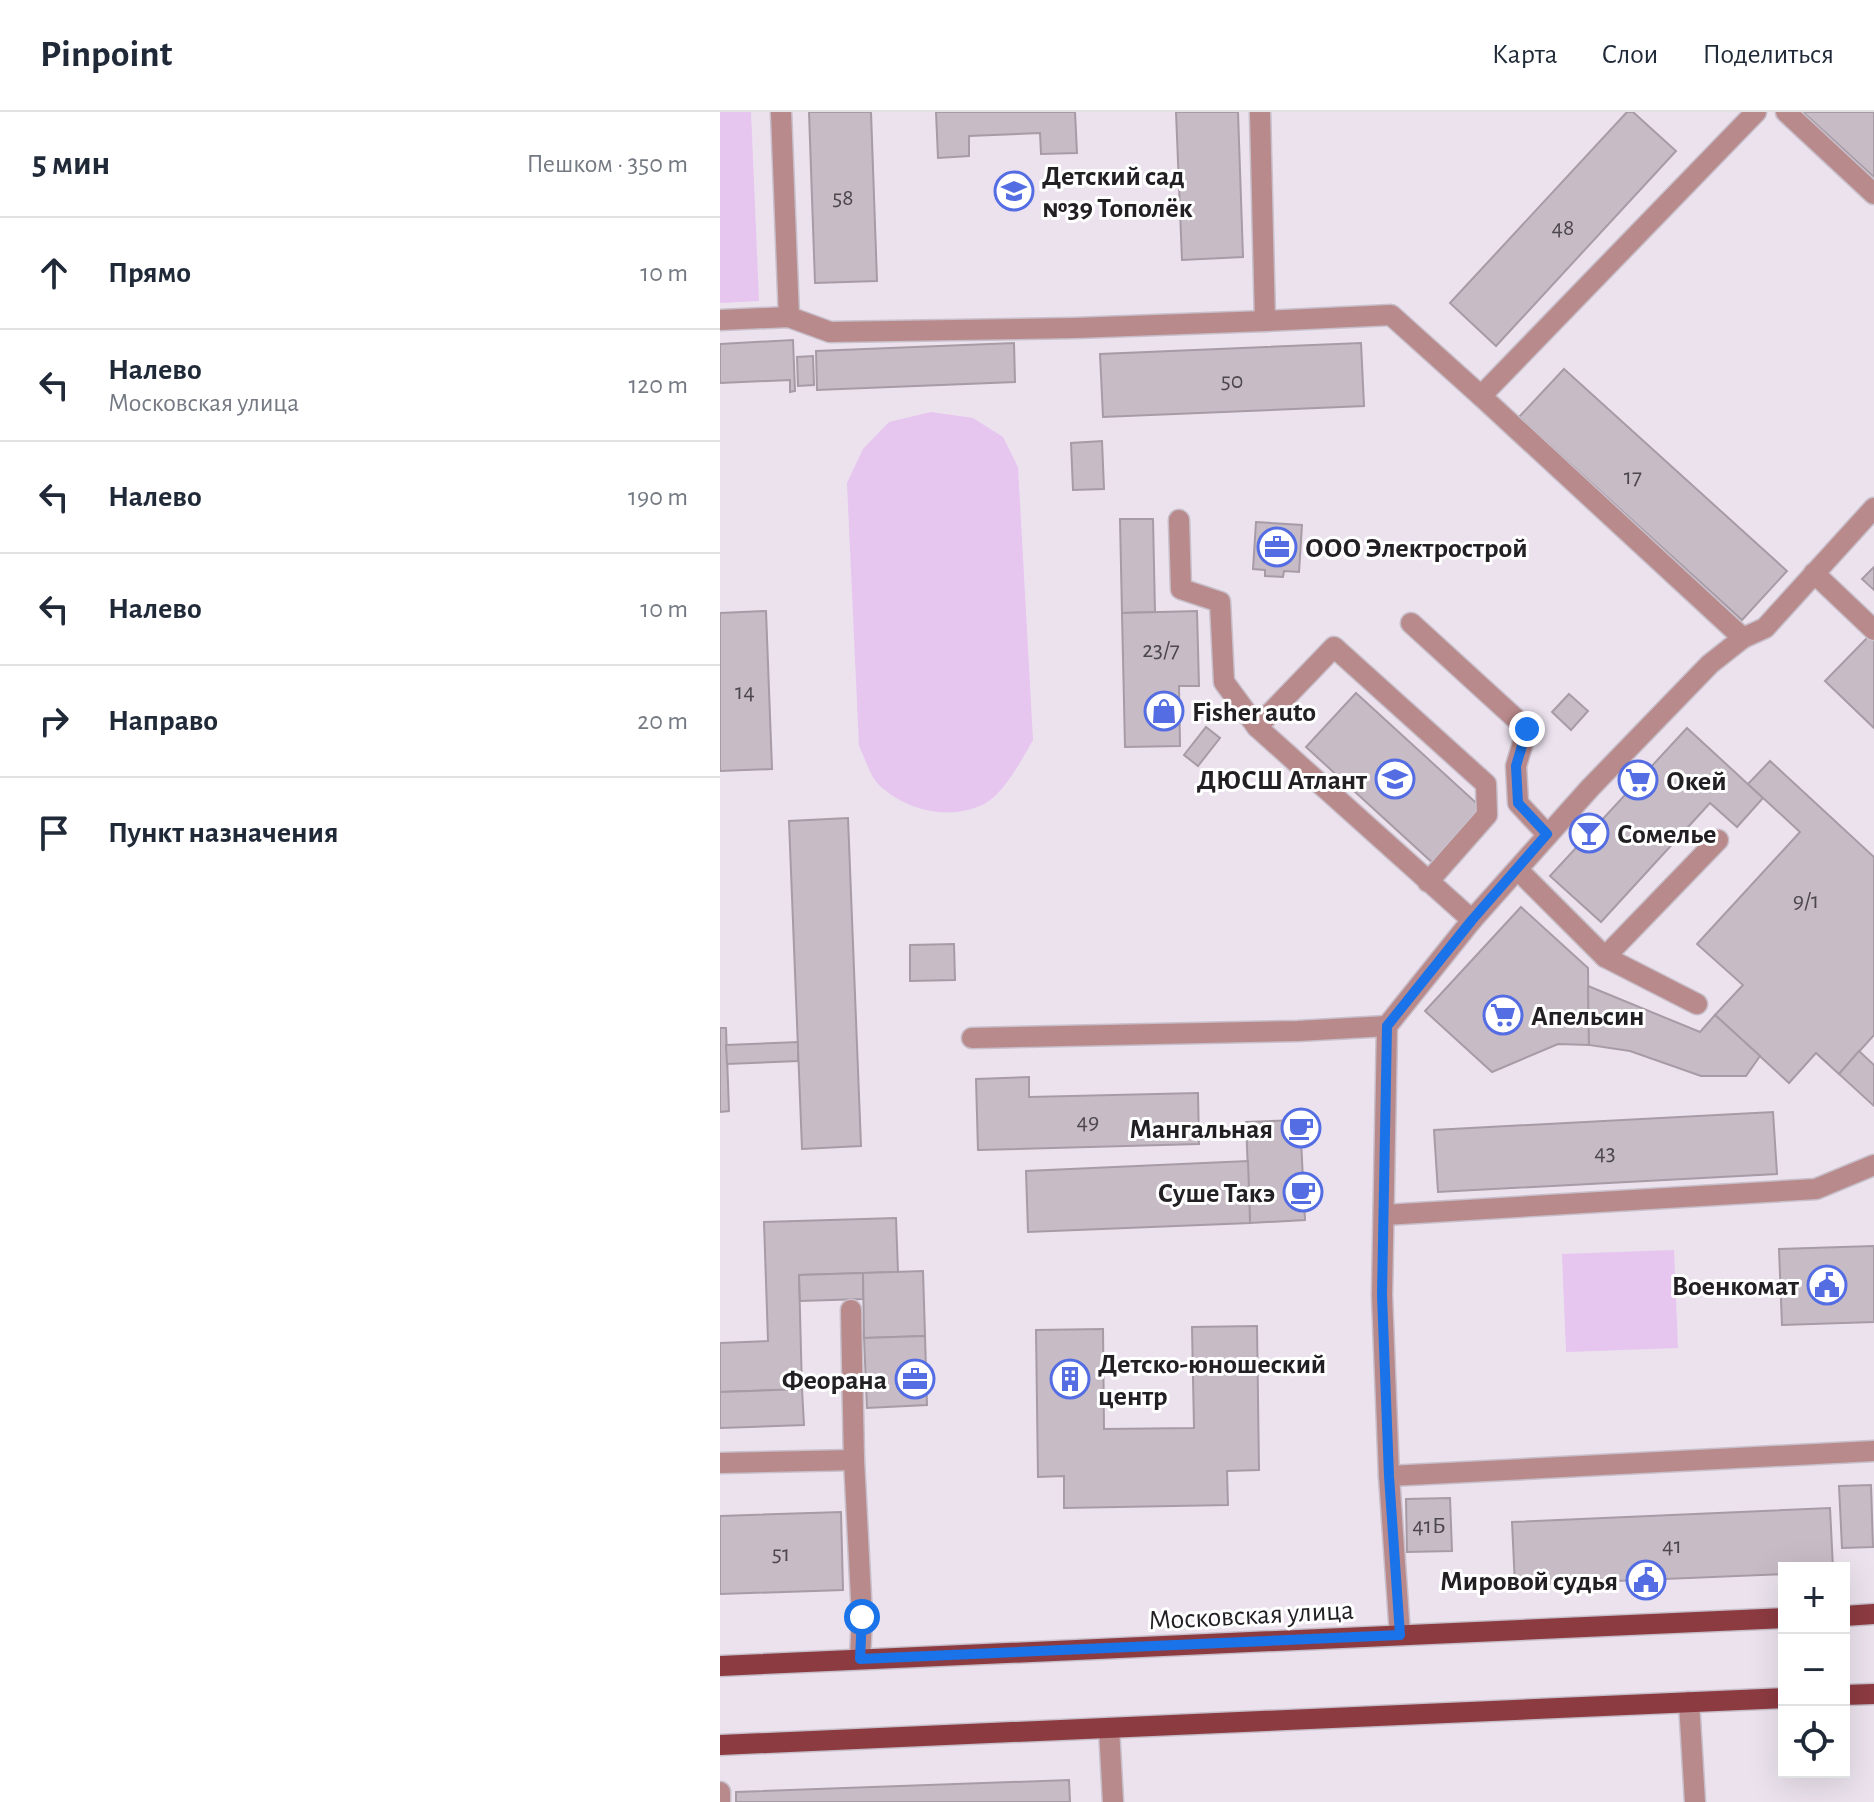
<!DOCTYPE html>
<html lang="ru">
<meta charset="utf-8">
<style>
:root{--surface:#fff;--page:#f6f6f7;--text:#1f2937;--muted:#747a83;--line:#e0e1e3}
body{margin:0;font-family:"Alegreya Sans",sans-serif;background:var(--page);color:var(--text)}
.controls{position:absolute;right:24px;bottom:24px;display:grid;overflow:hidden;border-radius:0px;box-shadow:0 8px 32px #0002}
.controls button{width:72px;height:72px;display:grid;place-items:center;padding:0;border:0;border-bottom:2px solid var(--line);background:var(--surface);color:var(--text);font:40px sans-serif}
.stop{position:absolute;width:24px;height:24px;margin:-18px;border:6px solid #1a73e8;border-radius:50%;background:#fff}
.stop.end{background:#1a73e8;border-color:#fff;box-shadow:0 2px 8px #0008}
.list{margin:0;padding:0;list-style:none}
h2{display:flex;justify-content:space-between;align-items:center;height:104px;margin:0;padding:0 32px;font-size:34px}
h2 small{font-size:26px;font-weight:400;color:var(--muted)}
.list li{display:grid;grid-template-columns:52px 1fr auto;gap:24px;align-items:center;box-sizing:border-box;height:112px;padding:0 32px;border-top:2px solid var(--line)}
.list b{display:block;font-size:30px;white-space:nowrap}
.list p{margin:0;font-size:26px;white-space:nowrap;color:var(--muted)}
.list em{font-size:26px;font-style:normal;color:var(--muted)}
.icon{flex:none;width:44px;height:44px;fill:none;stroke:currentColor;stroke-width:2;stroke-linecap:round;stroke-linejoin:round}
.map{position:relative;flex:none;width:1154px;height:1690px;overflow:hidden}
header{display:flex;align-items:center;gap:48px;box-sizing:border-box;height:112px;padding:0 40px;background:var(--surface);border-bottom:2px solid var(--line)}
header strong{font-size:38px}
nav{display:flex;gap:44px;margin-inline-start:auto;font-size:28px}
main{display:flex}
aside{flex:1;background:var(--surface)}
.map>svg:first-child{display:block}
</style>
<header>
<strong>Pinpoint</strong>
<nav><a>Карта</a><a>Слои</a><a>Поделиться</a></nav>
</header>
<main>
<aside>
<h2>5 мин<small>Пешком · 350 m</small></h2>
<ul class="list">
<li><svg class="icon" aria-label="ahead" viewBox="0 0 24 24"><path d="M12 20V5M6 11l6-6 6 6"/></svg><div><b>Прямо</b></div><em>10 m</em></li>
<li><svg class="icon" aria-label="left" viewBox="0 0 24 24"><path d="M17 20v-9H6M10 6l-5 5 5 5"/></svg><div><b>Налево</b><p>Московская улица</p></div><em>120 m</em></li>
<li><svg class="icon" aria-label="left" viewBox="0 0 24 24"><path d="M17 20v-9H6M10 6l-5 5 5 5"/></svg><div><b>Налево</b></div><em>190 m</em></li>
<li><svg class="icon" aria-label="left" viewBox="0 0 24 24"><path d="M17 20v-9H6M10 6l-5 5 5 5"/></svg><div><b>Налево</b></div><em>10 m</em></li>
<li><svg class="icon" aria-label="right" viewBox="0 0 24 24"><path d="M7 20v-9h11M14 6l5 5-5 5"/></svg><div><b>Направо</b></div><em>20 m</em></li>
<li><svg class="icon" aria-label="arrive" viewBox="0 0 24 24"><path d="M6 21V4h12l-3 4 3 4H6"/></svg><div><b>Пункт назначения</b></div></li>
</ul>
</aside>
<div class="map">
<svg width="1154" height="1690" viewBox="0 0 1154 1690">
<rect width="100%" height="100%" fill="#ebe2ee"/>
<!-- green -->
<g fill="#e6c5ef">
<path d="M0 0H31L39 189 0 191Z"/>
<path d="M211 300 253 306 283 325 298 355 313 628C302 647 284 682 264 692 229 709 187 699 159 673 150 664 145 646 139 634L127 371 143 337 169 310Z"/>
<path d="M954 1138 958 1236 846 1240 842 1142Z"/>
</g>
<!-- building -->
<g fill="#c7bcc6" stroke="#a79ba5" stroke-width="2">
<path d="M89 0H151L157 169 95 171Z"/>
<path d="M216 0H355L357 41 321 42 320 21 249 24V44L218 46Z"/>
<path d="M456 0H518L523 145 462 148Z"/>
<path d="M907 0H913L956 39 776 234 730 191Z"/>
<path d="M1083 0H1154V65Z"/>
<path d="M73 228 75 279 70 280V268L0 271V232Z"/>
<path d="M294 231 295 270 97 278 96 239Z"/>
<path d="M641 231 644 294 383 305 380 242Z"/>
<path d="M93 244 94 273 78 274 77 245Z"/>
<path d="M844 257 1067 459 1022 508 799 305Z"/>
<path d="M382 329 384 377 353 378 351 331Z"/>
<path d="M400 407H433L435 500 402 501Z"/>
<path d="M536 410 582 413 579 460 564 459 563 465 545 464V458L533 457Z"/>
<path d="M1154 455V478L1142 467Z"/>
<path d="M46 499 52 657 0 659V501Z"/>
<path d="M477 499 479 574H459L460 634 405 635 402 501Z"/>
<path d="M1150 523 1154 527V616L1105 569Z"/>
<path d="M636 581 765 699 715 753 586 635Z"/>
<path d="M849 582 868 599 851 618 832 600Z"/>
<path d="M486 615 500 626 478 654 464 643Z"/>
<path d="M967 616 1043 686 1017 715 990 691 881 810 830 764Z"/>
<path d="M1050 649 1154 745V923L1119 962 1096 941 1069 971 995 903 1023 873 977 832 1080 720 1028 672Z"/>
<path d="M128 706 141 1034 82 1037 69 709Z"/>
<path d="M801 795 868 856 869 933 838 932 772 960 705 899Z"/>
<path d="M234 832 235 868 190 869V833Z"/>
<path d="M868 874 980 920 995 903 1040 944 1026 964H981L910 939 869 933Z"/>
<path d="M0 916H6L9 999 0 1000Z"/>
<path d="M78 930V949L7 952 6 933Z"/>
<path d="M1139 939 1154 953V994L1119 962Z"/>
<path d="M309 965V985L478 981 479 1032 258 1038 256 967Z"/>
<path d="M1053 1000 1057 1062 718 1080 714 1018Z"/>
<path d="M580 1008 585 1108 530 1111 526 1010Z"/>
<path d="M528 1049 530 1111 308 1120 306 1059Z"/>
<path d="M176 1106 178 1160 79 1163 82 1277 0 1280V1231L48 1229 44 1110Z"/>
<path d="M1154 1134V1210L1062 1213 1059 1137Z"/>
<path d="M203 1159 205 1224 144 1226 143 1161Z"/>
<path d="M143 1161V1187L80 1189 79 1163Z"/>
<path d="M537 1214 539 1358 507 1359 508 1393 344 1396V1364L318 1365 316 1218 383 1217 384 1317 474 1316 472 1215Z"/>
<path d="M205 1224 207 1293 147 1296 144 1226Z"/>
<path d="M82 1277 84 1313 0 1316V1280Z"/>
<path d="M1151 1373 1153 1435 1122 1436 1119 1374Z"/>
<path d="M730 1386 732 1439 687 1440 686 1387Z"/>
<path d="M1110 1396 1113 1456H1064V1462L795 1473 792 1410Z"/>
<path d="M121 1400 123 1478 0 1482V1404Z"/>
<path d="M349 1668 350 1690H16V1680Z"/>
</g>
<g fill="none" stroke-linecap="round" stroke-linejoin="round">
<!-- minor casing -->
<g stroke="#c7bfca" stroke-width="23">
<g id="minor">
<path d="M61 0 69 205"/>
<path d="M540 0 545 209 671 203 761 284 1036 0"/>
<path d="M1066 0 1154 82"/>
<path d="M0 208 69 205 110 220 355 216 545 209"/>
<path d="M761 284 1023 526"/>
<path d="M459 408 461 477 500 490 504 570 537 615"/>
<path d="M1094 461 1154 518"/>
<path d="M691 511 807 617 796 654 798 691 827 722"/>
<path d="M798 758 885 845 977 892"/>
<path d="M708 770 767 703 766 672 614 535 537 615 752 808"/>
<path d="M885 845 998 728"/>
<path d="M252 926 578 919 667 914"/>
<path d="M664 1103 1096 1077 1154 1053"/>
<path d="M131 1198 134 1348 142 1505 140 1547"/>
<path d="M0 1351 134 1348"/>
<path d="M669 1364 1154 1339"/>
<path d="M680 1523 669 1364 662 1183 667 914 752 808 870 676 990 552 1023 526 1045 516 1154 396"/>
<path d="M969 1590 975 1690"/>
<path d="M389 1616 393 1690"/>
<path d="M0 1680V1690"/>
</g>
</g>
<!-- major casing -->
<g stroke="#c7bfca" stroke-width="23">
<g id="major">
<path d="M1124 1504 1154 1502"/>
<path d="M0 1554 1064 1506"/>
<path d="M1124 1583 1154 1582"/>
<path d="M0 1633 1064 1586"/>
</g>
</g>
<!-- minor -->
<use href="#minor" stroke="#b98a8b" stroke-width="20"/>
<!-- major -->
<use href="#major" stroke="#8c3b41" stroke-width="20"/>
</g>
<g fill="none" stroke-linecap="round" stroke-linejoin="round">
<!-- route -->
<path stroke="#1a73e8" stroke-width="10" d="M142 1505 140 1547 680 1523 669 1364 662 1183 667 914 752 808 827 722 798 691 796 654 807 617"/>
</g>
<!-- icons -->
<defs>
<g id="school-ring" transform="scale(2)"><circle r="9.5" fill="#fff" stroke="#546de3" stroke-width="1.5"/><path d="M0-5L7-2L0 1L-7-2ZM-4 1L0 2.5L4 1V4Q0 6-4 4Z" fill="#546de3"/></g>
<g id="office-ring" transform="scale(2)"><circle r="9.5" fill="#fff" stroke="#546de3" stroke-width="1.5"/><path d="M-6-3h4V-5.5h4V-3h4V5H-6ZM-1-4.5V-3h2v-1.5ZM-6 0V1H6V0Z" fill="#546de3"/></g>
<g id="shop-ring" transform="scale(2)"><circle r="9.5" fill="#fff" stroke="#546de3" stroke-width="1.5"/><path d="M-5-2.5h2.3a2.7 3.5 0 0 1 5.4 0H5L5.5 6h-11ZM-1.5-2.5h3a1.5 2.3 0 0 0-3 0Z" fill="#546de3"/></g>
<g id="supermarket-ring" transform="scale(2)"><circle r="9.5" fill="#fff" stroke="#546de3" stroke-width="1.5"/><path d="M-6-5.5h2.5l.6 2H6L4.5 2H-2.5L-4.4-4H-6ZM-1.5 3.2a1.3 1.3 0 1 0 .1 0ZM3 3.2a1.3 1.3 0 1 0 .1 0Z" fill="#546de3"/></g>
<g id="bar-ring" transform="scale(2)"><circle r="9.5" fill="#fff" stroke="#546de3" stroke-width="1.5"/><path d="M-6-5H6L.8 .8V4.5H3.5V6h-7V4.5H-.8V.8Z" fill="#546de3"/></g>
<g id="cafe-ring" transform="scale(2)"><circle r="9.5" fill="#fff" stroke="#546de3" stroke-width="1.5"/><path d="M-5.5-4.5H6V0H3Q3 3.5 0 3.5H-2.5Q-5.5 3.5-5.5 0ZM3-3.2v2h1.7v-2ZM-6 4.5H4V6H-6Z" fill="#546de3"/></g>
<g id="civic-ring" transform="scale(2)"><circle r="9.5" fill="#fff" stroke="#546de3" stroke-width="1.5"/><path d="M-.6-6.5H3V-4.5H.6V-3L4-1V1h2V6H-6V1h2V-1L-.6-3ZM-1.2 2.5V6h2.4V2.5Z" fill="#546de3"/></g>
<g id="building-ring" transform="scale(2)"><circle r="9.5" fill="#fff" stroke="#546de3" stroke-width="1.5"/><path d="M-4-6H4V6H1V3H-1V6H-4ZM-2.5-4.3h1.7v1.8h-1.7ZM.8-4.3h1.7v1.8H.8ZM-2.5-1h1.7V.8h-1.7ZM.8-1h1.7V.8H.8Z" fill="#546de3"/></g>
</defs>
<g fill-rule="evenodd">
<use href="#school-ring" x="294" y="79"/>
<use href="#office-ring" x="557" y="435"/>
<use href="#shop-ring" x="444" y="599"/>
<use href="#school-ring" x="675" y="667"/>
<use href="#supermarket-ring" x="918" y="668"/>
<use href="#bar-ring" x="869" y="721"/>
<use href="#supermarket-ring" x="783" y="903"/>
<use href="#cafe-ring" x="581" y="1016"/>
<use href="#cafe-ring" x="583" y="1080"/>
<use href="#civic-ring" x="1107" y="1173"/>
<use href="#office-ring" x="195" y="1267"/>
<use href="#building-ring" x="350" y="1267"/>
<use href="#civic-ring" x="926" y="1468"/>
</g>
<g text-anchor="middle" stroke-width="6" stroke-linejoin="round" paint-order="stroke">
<!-- number labels -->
<g font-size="24" fill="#4c474c">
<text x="123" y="93">58</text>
<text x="843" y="123">48</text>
<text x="512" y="276">50</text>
<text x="913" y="372">17</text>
<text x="441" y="545">23/7</text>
<text x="25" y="587">14</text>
<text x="1086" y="796">9/1</text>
<text x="368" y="1017">49</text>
<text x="885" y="1048">43</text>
<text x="709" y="1421">41Б</text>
<text x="952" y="1441">41</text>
<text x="61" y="1449">51</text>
</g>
<!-- poi labels -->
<g font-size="28" font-weight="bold" fill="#232024" stroke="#fff" text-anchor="start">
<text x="322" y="73">Детский сад<tspan x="322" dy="32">№39 Тополёк</tspan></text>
<text x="585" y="445">ООО Электрострой</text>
<text x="472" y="609">Fisher auto</text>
<text x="647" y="677" text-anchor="end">ДЮСШ Атлант</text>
<text x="946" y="678">Окей</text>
<text x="897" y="731">Сомелье</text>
<text x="811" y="913">Апельсин</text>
<text x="553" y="1026" text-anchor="end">Мангальная</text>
<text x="555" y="1090" text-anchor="end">Суше Такэ</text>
<text x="1079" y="1183" text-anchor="end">Военкомат</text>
<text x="378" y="1261">Детско-юношеский<tspan x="378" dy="32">центр</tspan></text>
<text x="167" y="1277" text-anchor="end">Феорана</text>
<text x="898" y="1478" text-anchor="end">Мировой судья</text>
</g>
<!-- street labels -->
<g font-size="28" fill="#232024" stroke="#fff">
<text transform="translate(531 1502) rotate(-3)" y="10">Московская улица</text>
</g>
</g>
</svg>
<div class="controls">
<button>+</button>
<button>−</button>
<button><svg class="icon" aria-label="locate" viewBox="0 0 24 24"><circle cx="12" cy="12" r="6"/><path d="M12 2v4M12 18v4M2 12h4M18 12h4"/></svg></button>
</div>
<div class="stop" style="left:142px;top:1505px"></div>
<div class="stop end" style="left:807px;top:617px"></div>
</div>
</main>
